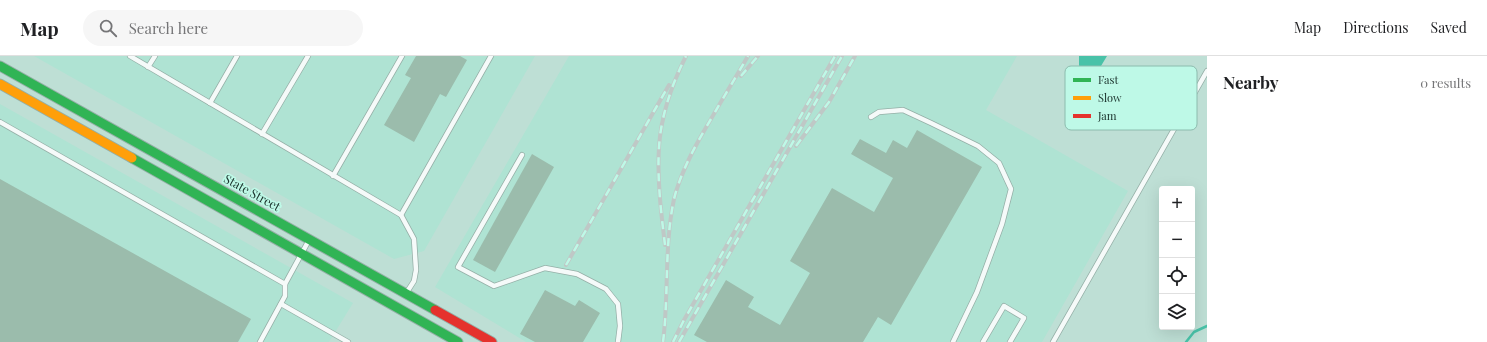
<!DOCTYPE html>
<meta charset="utf-8">
<style>
:root{--surface:#fff;--page:#f6f6f6;--text:#202124;--muted:#757577;--line:#e0e0e0}
body{margin:0;font-family:"Playfair Display",serif;background:var(--page);color:var(--text)}
.controls{position:absolute;right:12px;bottom:12px;display:grid;overflow:hidden;border-radius:4px;box-shadow:0 4px 16px #0002}
.controls button{width:36px;height:36px;display:grid;place-items:center;padding:0;border:0;border-bottom:1px solid var(--line);background:var(--surface);color:var(--text);font:20px sans-serif}
.list{margin:0;padding:0;list-style:none}
h2{display:flex;justify-content:space-between;align-items:center;height:52px;margin:0;padding:0 16px;font-size:17px}
h2 small{font-size:13px;font-weight:400;color:var(--muted)}
.icon{flex:none;width:22px;height:22px;fill:none;stroke:currentColor;stroke-width:2;stroke-linecap:round;stroke-linejoin:round}
.map{position:relative;flex:none;width:1207px;height:286px;overflow:hidden}
header{display:flex;align-items:center;gap:24px;box-sizing:border-box;height:56px;padding:0 20px;background:var(--surface);border-bottom:1px solid var(--line)}
header strong{font-size:19px}
nav{display:flex;gap:22px;margin-inline-start:auto;font-size:14px}
.search{width:280px;height:36px;background:var(--page);display:flex;align-items:center;gap:10px;box-sizing:border-box;padding:0 14px;border-radius:22px;color:var(--muted);font-size:15px}
main{display:flex}
aside{flex:1;background:var(--surface)}
.map>svg:first-child{display:block}
</style>
<header>
<strong>Map</strong>
<div class="search"><svg class="icon" aria-label="search" viewBox="0 0 24 24"><circle cx="10" cy="10" r="6"/><path d="M15 15l6 6"/></svg>Search here</div>
<nav><a>Map</a><a>Directions</a><a>Saved</a></nav>
</header>
<main>
<div class="map">
<svg width="1207" height="286" viewBox="0 0 1207 286">
<rect width="100%" height="100%" fill="#bedfd5"/>
<!-- built -->
<g fill="#afe3d3">
<path d="M34 0H535L424 195 394 203Z"/>
<path d="M569 0H1017L986 54 1128 135 1042 286H526L435 231Z"/>
<path d="M0 48 353 247 329 286H0Z"/>
</g>
<!-- water -->
<path fill="#49c2a8" d="M1079 0H1107L1101 10 1104 19 1116 24 1124 33 1130 45 1132 59 1128 69 1117 70 1108 66 1089 43 1085 37 1084 24 1079 9Z"/>
<g fill="none" stroke-linecap="round" stroke-linejoin="round">
<!-- stream -->
<path stroke="#49c2a8" stroke-width="2.5" d="M1186 286 1194 276 1207 270"/>
</g>
<!-- building -->
<g fill="#9bbcac">
<path d="M416 0H460L467 4 446 41 440 38 414 86 384 69 411 22 405 19Z"/>
<path d="M917 74 982 111 891 269 878 261 863 286H707L694 279 726 224 754 241 748 251 780 269 810 217 790 205 832 132 874 156 893 122 851 98 860 83 886 97 893 84 907 92Z"/>
<path d="M532 98 554 111 495 216 473 204Z"/>
<path d="M0 123 251 263 238 286H0Z"/>
<path d="M545 234 575 250 579 244 600 257 583 286H535L520 278Z"/>
</g>
<g fill="none" stroke-linecap="round" stroke-linejoin="round">
<!-- lane casing -->
<g stroke="#95afa7" stroke-width="6">
<g id="lane">
<path d="M130 0 401 159 414 183 416 214 414 225 407 236"/>
<path d="M148 11 155 0"/>
<path d="M210 47 237 0"/>
<path d="M871 61 879 56 903 54 931 67 978 90 999 107 1011 133 1002 168 977 236 953 286"/>
<path d="M0 66 285 228V240L260 286"/>
<path d="M262 78 308 0"/>
<path d="M522 99 458 211 494 230 545 212 577 218 606 233 618 248 620 270 618 286"/>
<path d="M333 120 402 0"/>
<path d="M401 159 491 0"/>
<path d="M285 228 309 184"/>
<path d="M281 248 348 286"/>
<path d="M983 286 1004 250 1024 262 1010 286"/>
<path d="M1053 286 1207 15"/>
</g>
</g>
<!-- fast casing -->
<g stroke="#95afa7" stroke-width="11">
<g id="fast">
<path d="M0 10 435 254"/>
<path d="M132 102 458 286"/>
</g>
</g>
<!-- slow casing -->
<g stroke="#95afa7" stroke-width="11">
<path id="slow" d="M0 28 132 102"/>
</g>
<!-- jam casing -->
<g stroke="#95afa7" stroke-width="11">
<path id="jam" d="M435 254 492 286"/>
</g>
<!-- lane -->
<use href="#lane" stroke="#f5faf9" stroke-width="4.5"/>
<!-- fast -->
<use href="#fast" stroke="#30b455" stroke-width="9"/>
<!-- slow -->
<use href="#slow" stroke="#ff9f0a" stroke-width="9"/>
<!-- jam -->
<use href="#jam" stroke="#e5322d" stroke-width="9"/>
<!-- rail casing -->
<g stroke="#bfc8c6" stroke-width="4">
<g id="rail">
<path d="M741 20 758 0"/>
<path d="M796 90 829 46 855 0"/>
<path d="M665 189C661 156 657 123 659 91 661 59 672 28 686 0"/>
<path d="M566 209 669 29"/>
<path d="M663 286C669 239 664 190 674 143 681 115 696 88 711 63 723 42 736 21 748 0"/>
<path d="M673 286 684 264 835 0"/>
<path d="M679 286 842 0"/>
</g>
</g>
<!-- rail -->
<use href="#rail" stroke="#bef9e7" stroke-width="2.5" stroke-dasharray="8" stroke-linecap="butt"/>
</g>
<g text-anchor="middle" stroke-width="3.5" stroke-linejoin="round" paint-order="stroke">
<!-- street labels -->
<g font-size="12" fill="#182f29" stroke="#bef9e7">
<text transform="translate(252 137) rotate(29)" y="4">State Street</text>
</g>
</g>
<!-- legend -->
<rect x="1065" y="10" width="132" height="64" rx="6" fill="#bef9e7" stroke="#8cbcae" stroke-width="1"/>
<rect x="1073" y="22" width="18" height="4" fill="#30b455"/>
<rect x="1073" y="40" width="18" height="4" fill="#ff9f0a"/>
<rect x="1073" y="58" width="18" height="4" fill="#e5322d"/>
<g font-size="11" fill="#182f29">
<text x="1098" y="28">Fast</text>
<text x="1098" y="46">Slow</text>
<text x="1098" y="64">Jam</text>
</g>
</svg>
<div class="controls">
<button>+</button>
<button>−</button>
<button><svg class="icon" aria-label="locate" viewBox="0 0 24 24"><circle cx="12" cy="12" r="6"/><path d="M12 2v4M12 18v4M2 12h4M18 12h4"/></svg></button>
<button><svg class="icon" aria-label="layers" viewBox="0 0 24 24"><path d="M12 4l9 5-9 5-9-5zM3 14l9 5 9-5"/></svg></button>
</div>
</div>
<aside>
<h2>Nearby<small>0 results</small></h2>
<ul class="list">
</ul>
</aside>
</main>
